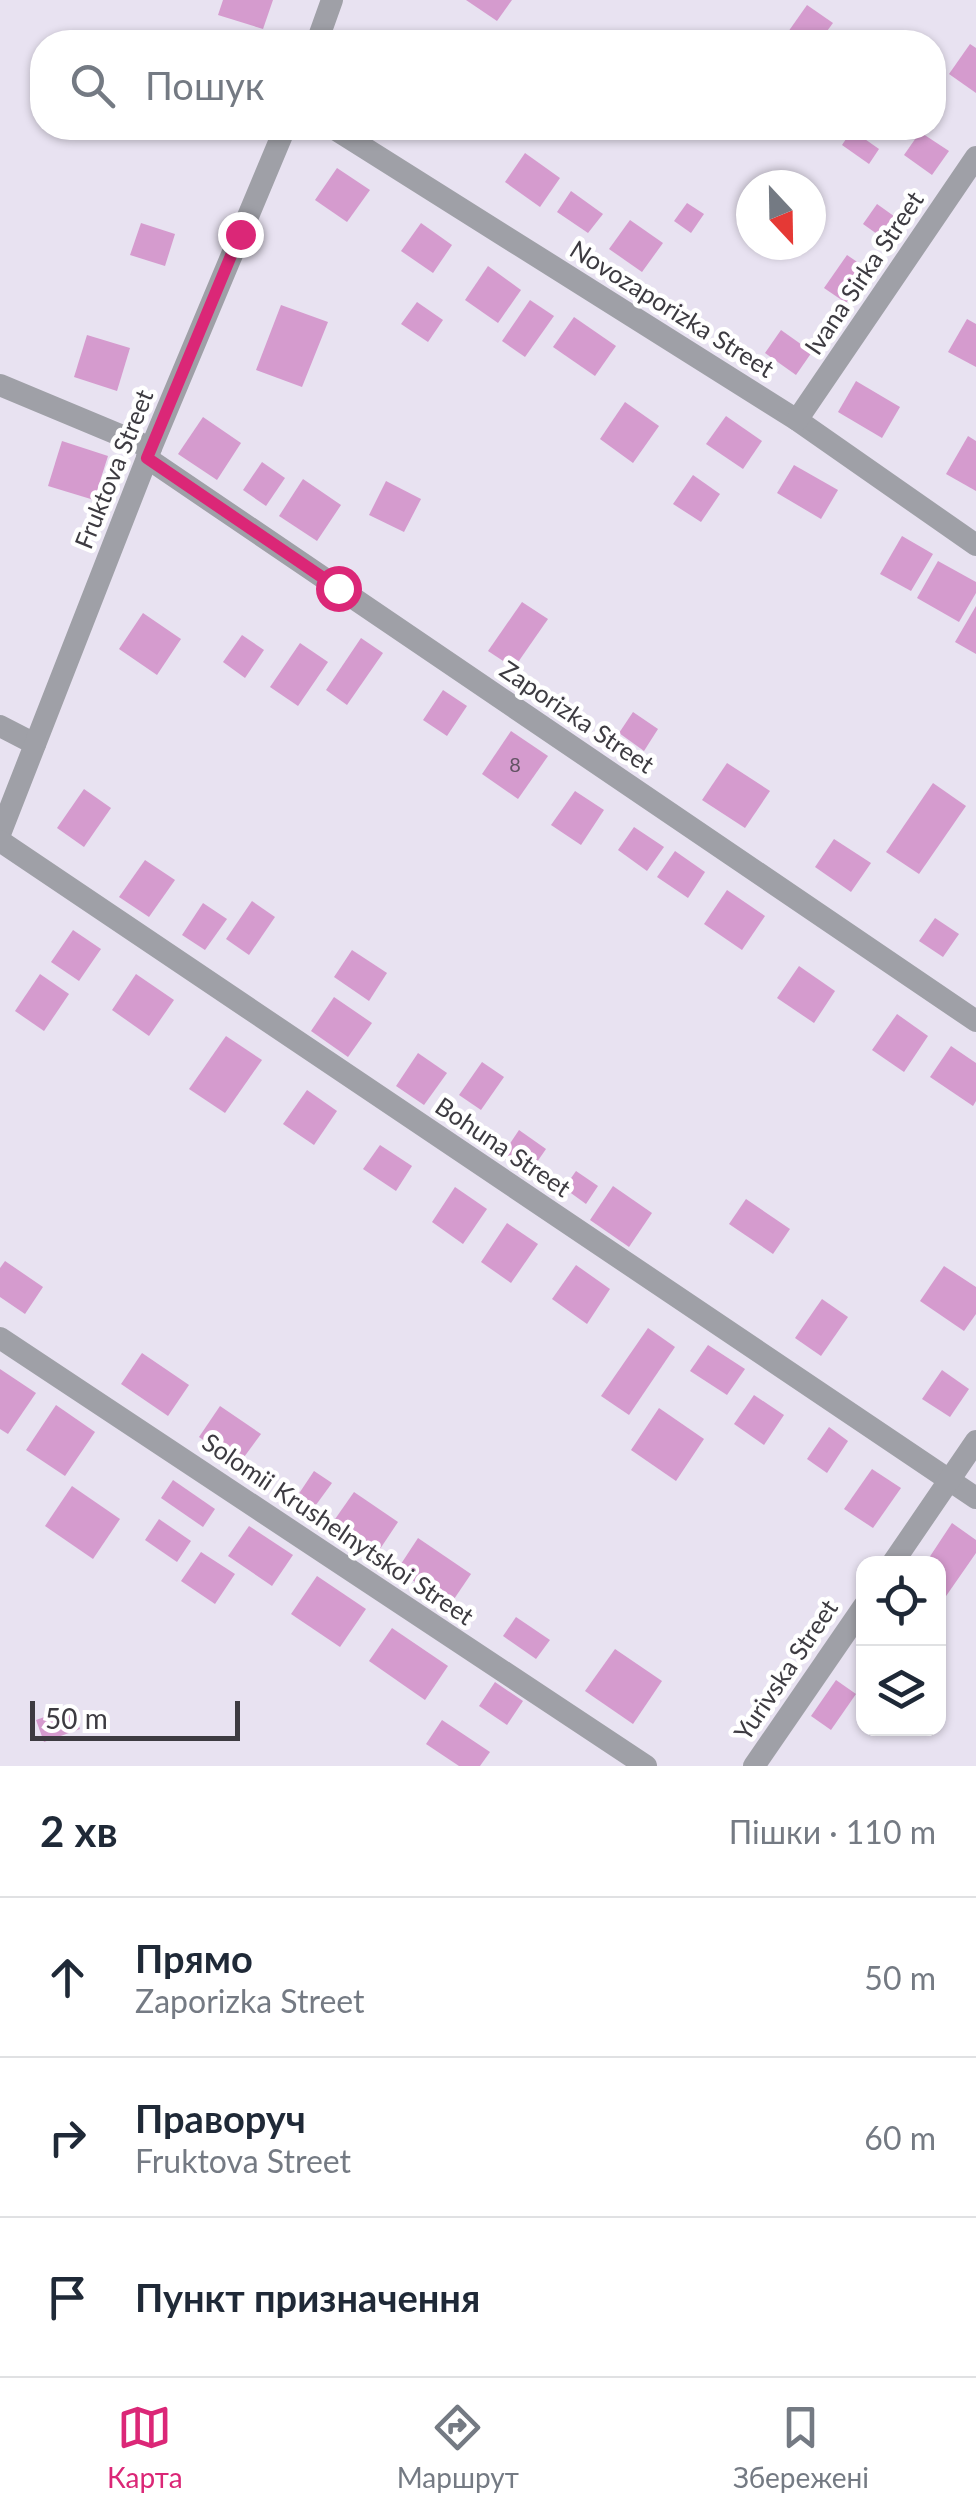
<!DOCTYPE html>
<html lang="uk">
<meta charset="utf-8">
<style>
:root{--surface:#fff;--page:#f2f2f3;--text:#1f2937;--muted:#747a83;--line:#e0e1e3;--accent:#db2777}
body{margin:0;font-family:Lato,sans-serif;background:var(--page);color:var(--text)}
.controls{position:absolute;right:30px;bottom:30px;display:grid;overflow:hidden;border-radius:20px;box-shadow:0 2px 8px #0004}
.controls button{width:90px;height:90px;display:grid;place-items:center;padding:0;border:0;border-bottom:2px solid var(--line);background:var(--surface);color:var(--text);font:50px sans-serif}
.compass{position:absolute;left:736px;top:170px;width:90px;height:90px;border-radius:50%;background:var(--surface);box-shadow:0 2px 8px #0004;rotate:158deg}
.scale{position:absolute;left:30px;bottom:25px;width:210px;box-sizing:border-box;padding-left:10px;border:5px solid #3d3b41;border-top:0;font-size:28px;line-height:35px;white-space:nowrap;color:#3d3b41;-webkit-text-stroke:8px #fff;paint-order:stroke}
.stop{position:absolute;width:30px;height:30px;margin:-22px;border:8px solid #db2777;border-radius:50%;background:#fff}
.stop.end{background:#db2777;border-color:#fff;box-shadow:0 2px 10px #0008}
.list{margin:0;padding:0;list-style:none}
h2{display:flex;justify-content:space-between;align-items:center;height:130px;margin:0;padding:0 40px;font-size:42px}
h2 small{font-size:32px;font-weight:400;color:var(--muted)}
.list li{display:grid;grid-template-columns:65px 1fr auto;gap:30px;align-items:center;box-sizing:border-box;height:160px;padding:0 40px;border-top:2px solid var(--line)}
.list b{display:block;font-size:38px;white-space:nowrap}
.list p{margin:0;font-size:32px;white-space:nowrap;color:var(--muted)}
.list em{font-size:32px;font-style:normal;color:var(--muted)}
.icon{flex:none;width:55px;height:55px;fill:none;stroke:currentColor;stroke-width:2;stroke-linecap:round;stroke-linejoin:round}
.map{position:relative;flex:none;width:976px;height:1766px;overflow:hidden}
.search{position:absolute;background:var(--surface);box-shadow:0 2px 8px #0004;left:30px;right:30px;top:30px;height:110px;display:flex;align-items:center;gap:25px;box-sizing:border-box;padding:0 35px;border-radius:40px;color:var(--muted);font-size:38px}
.sheet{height:610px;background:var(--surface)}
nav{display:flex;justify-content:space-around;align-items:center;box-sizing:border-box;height:140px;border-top:2px solid var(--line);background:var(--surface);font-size:28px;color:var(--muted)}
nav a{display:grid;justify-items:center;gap:5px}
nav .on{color:var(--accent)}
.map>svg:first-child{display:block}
</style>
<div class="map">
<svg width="976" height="1766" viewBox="0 0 976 1766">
<rect width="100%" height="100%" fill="#e8e2f1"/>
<!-- building -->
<g fill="#d59bce">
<path d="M223 0H273L263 29 218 15Z"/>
<path d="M466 0H512L497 21Z"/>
<path d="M807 5 833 23 819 42H781Z"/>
<path d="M970 44 976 48V93L949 74Z"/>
<path d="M852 130 879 149 869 164 842 145Z"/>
<path d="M920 132 949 151 932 175 904 155Z"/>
<path d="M525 153 560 178 540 207 505 182Z"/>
<path d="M337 168 370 190 347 222 315 200Z"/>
<path d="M571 191 603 214 588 233 557 212Z"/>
<path d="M687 203 704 214 691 233 674 221Z"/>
<path d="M877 204 905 224 891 244 863 224Z"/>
<path d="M630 220 663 243 642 272 609 249Z"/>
<path d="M141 223 175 234 165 266 130 255Z"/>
<path d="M421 223 452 245 433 273 401 251Z"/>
<path d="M847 255 869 270 846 303 824 288Z"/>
<path d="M488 266 521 290 498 323 465 300Z"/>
<path d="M530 300 554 316 525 357 502 341Z"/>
<path d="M417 302 443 320 428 342 401 324Z"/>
<path d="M281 305 328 322 302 387 256 370Z"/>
<path d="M574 317 616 346 595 376 553 347Z"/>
<path d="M967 319 976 324V367L948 352Z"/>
<path d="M781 330 812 352 796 375 765 353Z"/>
<path d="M87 335 130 348 117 391 74 377Z"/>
<path d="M856 381 900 407 882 438 838 412Z"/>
<path d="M625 402 659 426 633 463 600 439Z"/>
<path d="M726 416 762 441 743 469 706 444Z"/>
<path d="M203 417 241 443 217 480 178 454Z"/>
<path d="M968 436 976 441V491L946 474Z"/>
<path d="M62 441 108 456 94 500 48 486Z"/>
<path d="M262 462 285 478 266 506 243 490Z"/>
<path d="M794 465 838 490 821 519 777 493Z"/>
<path d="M693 475 720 494 701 522 673 504Z"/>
<path d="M303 479 341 505 317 541 279 516Z"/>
<path d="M386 481 421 499 404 532 369 515Z"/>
<path d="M902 536 933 554 911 591 880 574Z"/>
<path d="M938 561 976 582V593L959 622 917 598Z"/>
<path d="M522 602 548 619 514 668 488 651Z"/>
<path d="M976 606V654L955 642Z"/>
<path d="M143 613 181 639 157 675 119 649Z"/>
<path d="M242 635 264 650 245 678 223 662Z"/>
<path d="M361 638 383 653 347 705 326 690Z"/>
<path d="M300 643 328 662 298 706 270 687Z"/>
<path d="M443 690 467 706 447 736 423 720Z"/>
<path d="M633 712 658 729 644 751 619 733Z"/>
<path d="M511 731 548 756 518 799 482 774Z"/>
<path d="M727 763 770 791 745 828 702 800Z"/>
<path d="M933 783 966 806 919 874 886 852Z"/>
<path d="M84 789 111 808 84 847 57 828Z"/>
<path d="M575 791 604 810 581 845 551 825Z"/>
<path d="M634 827 664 847 647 871 618 850Z"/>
<path d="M834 839 871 863 851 892 815 867Z"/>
<path d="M675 851 705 872 688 898 657 877Z"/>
<path d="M145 860 175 880 149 917 119 897Z"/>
<path d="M727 890 765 916 742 950 704 924Z"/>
<path d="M252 901 275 917 249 955 226 939Z"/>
<path d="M203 903 227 919 205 950 182 935Z"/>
<path d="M935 918 959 934 943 957 919 941Z"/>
<path d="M73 930 101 949 79 981 51 962Z"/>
<path d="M352 950 387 973 369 1001 334 977Z"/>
<path d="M799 966 835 991 814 1023 777 998Z"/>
<path d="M40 974 69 994 44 1031 15 1011Z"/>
<path d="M136 974 174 1000 149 1036 112 1010Z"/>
<path d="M334 997 372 1023 348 1057 311 1031Z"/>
<path d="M897 1014 928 1036 904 1072 872 1050Z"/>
<path d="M226 1036 262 1060 225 1113 189 1089Z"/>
<path d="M951 1046 976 1063V1101L973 1106 930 1077Z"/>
<path d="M418 1053 447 1073 424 1105 396 1086Z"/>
<path d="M482 1062 504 1077 481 1110 459 1095Z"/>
<path d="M307 1090 337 1111 314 1145 283 1124Z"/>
<path d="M519 1130 546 1149 528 1175 501 1157Z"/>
<path d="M380 1145 412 1166 396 1191 363 1169Z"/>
<path d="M576 1171 598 1186 586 1204 564 1188Z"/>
<path d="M613 1186 652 1213 629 1247 590 1220Z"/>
<path d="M455 1187 487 1209 463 1244 432 1222Z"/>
<path d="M746 1199 790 1229 773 1254 729 1224Z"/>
<path d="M507 1223 538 1244 511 1283 481 1262Z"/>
<path d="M5 1261 43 1287 25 1314 0 1297V1268Z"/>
<path d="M576 1265 610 1289 587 1324 552 1299Z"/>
<path d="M944 1266 976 1287V1314L964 1331 920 1301Z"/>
<path d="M822 1299 848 1317 821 1356 795 1338Z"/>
<path d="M648 1328 675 1347 629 1415 601 1396Z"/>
<path d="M708 1345 745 1369 727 1395 690 1371Z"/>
<path d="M142 1353 189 1385 168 1416 121 1384Z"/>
<path d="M0 1369 36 1393 8 1434 0 1429Z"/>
<path d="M942 1370 969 1389 950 1417 922 1399Z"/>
<path d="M754 1395 784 1415 764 1445 734 1424Z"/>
<path d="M56 1405 95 1432 65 1476 26 1450Z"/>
<path d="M220 1406 261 1434 239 1464 199 1437Z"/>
<path d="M659 1408 704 1439 676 1481 631 1450Z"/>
<path d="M829 1427 848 1441 827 1473 807 1459Z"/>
<path d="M872 1469 901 1488 873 1528 844 1509Z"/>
<path d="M314 1471 332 1483 313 1509 296 1498Z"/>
<path d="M173 1480 215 1509 203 1527 161 1498Z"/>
<path d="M72 1486 120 1519 93 1559 45 1526Z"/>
<path d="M354 1492 398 1522 378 1552 333 1522Z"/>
<path d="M159 1519 191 1541 177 1562 145 1540Z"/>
<path d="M952 1523 976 1540V1553L944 1599 938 1596V1564H925Z"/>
<path d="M249 1526 293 1555 272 1586 228 1556Z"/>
<path d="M418 1538 471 1574 450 1605 397 1570Z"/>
<path d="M201 1552 235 1574 215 1604 181 1581Z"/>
<path d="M317 1576 366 1609 340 1647 291 1614Z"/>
<path d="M516 1617 550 1640 536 1659 503 1636Z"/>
<path d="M392 1628 448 1666 425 1700 369 1661Z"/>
<path d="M615 1649 662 1681 633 1724 585 1691Z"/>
<path d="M836 1680 856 1694 831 1730 811 1716Z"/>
<path d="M495 1682 523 1701 507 1725 479 1706Z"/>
<path d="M72 1707 80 1729 44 1742 36 1720Z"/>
<path d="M442 1720 490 1752 480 1766H459L426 1744Z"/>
</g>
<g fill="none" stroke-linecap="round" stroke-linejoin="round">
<!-- street -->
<g stroke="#9fa0a7" stroke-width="22">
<path d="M317 42 332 0"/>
<path d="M333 128 797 420 976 545"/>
<path d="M0 385 151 448"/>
<path d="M797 420 976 157"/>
<path d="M147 458 976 1021"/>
<path d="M0 726 35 744"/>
<path d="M0 834 151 448 285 128"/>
<path d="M0 841 976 1498"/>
<path d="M0 1338 646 1766"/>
<path d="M892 1564 976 1441"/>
<path d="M754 1766 864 1606"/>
</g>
</g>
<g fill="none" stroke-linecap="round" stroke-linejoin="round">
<!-- route -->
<path stroke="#db2777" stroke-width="12" d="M240 234 147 458 338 588"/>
</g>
<g text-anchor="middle" stroke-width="9" stroke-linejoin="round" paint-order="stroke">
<!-- number labels -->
<g font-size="20" fill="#635364">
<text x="515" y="772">8</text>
</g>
<!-- street labels -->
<g font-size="25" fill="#3d3b41" stroke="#fff">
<text transform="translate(864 273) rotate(-56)" y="9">Ivana Sirka Street</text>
<text transform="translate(672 309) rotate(32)" y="9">Novozaporizka Street</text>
<text transform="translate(114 469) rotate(-68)" y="9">Fruktova Street</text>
<text transform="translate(577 717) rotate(34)" y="9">Zaporizka Street</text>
<text transform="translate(503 1147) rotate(34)" y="9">Bohuna Street</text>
<text transform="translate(338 1529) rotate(34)" y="9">Solomii Krushelnytskoi Street</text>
<text transform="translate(786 1670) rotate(-56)" y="9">Yurivska Street</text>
</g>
</g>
</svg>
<div class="controls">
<button><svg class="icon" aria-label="locate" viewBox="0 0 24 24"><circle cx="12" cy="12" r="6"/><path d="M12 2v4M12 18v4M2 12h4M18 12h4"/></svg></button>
<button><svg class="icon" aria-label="layers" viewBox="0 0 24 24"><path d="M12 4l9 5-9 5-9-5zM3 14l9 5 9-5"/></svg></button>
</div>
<svg class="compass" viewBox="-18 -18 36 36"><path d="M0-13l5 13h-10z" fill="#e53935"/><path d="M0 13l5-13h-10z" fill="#747a83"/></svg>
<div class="scale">50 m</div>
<div class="stop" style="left:338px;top:588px"></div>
<div class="stop end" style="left:240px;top:234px"></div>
<div class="search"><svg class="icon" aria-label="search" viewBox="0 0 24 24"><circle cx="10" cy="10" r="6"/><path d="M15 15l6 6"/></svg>Пошук</div>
</div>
<section class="sheet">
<h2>2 хв<small>Пішки · 110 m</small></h2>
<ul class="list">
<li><svg class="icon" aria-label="ahead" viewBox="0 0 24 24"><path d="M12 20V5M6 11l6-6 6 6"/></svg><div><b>Прямо</b><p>Zaporizka Street</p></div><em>50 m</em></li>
<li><svg class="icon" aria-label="right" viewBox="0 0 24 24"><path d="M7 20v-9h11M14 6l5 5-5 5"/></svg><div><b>Праворуч</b><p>Fruktova Street</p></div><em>60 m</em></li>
<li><svg class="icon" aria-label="arrive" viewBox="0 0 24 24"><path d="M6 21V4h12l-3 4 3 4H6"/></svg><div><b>Пункт призначення</b></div></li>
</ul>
</section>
<nav>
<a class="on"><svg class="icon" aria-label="map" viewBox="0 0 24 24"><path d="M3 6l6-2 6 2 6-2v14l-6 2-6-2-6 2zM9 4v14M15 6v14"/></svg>Карта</a>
<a><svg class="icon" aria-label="directions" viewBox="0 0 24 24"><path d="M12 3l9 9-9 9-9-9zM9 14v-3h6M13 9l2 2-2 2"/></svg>Маршрут</a>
<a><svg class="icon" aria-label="saved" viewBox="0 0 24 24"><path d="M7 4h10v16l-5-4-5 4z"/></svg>Збережені</a>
</nav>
